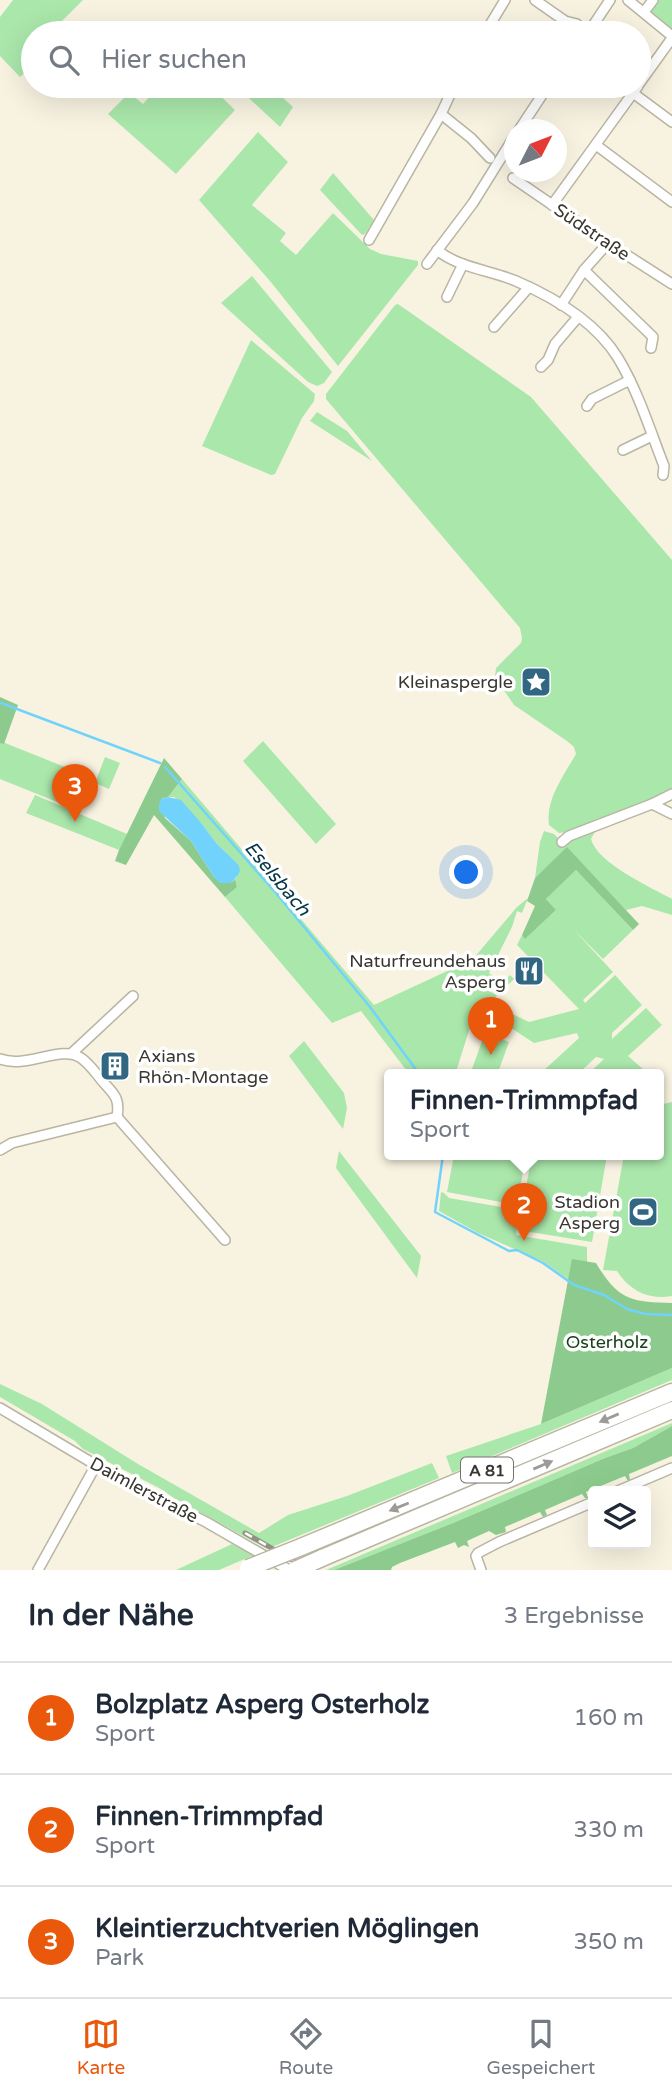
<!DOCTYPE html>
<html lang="de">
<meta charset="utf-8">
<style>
:root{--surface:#fff;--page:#f6f6f7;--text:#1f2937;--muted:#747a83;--line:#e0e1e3;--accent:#ea580c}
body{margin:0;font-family:"Varela Round",sans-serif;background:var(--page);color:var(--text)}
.controls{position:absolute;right:21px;bottom:21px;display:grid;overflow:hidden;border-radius:7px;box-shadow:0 7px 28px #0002}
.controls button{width:63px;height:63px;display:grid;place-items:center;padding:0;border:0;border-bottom:2px solid var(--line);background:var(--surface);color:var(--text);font:35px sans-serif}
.compass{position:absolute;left:504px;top:119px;width:63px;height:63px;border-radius:50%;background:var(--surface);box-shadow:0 7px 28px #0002;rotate:48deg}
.you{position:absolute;left:467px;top:873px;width:24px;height:24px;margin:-18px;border:5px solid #fff;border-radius:50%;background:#1a73e8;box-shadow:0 0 0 10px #1a73e833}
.badge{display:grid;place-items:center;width:46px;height:46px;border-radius:50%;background:var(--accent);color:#fff;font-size:23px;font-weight:700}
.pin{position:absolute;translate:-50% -58px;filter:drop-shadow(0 2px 4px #0008)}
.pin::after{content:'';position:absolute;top:37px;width:24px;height:21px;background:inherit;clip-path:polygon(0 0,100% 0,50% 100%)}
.popup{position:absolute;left:384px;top:1069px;width:280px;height:91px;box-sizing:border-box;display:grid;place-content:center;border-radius:7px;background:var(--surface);filter:drop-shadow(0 2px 5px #0005);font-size:23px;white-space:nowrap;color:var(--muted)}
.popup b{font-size:26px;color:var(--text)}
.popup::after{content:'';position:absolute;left:50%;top:100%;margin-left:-14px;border:14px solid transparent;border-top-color:var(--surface)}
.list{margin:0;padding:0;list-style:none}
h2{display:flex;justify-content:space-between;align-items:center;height:91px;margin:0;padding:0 28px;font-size:30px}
h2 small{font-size:23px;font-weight:400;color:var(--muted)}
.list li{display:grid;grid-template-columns:46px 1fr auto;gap:21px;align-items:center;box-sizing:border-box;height:112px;padding:0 28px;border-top:2px solid var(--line)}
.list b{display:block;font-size:26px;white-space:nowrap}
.list p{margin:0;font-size:23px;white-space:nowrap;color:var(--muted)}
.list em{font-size:23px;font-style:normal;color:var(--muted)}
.icon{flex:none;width:38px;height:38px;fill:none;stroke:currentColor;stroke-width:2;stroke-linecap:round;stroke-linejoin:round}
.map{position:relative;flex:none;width:672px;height:1570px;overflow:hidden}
.search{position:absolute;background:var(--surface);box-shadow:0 7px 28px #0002;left:21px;right:21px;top:21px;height:77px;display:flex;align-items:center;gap:18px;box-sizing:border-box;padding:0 24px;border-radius:38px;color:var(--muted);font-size:26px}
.sheet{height:427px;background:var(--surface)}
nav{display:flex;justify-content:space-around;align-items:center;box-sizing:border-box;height:98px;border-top:2px solid var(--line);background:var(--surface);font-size:19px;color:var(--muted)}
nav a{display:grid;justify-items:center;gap:4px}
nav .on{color:var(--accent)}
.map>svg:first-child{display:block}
</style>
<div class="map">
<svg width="672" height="1570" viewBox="0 0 672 1570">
<rect width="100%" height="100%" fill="#f8f3e1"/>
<!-- green -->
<g fill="#aae7ab">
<path d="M13 0H83L50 33H33V66L20 77 0 56V17Z"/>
<path d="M657 0H672V29L649 10Z"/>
<path d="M159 86H210L235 110 176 174 108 114 129 93 143 104Z"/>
<path d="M236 86H270L293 107 280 127Z"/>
<path d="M258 132 288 162 252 205 286 233 280 241 296 255 333 213 370 249 381 254 418 261V265L338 366 270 281 199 200Z"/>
<path d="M333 173 374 220 365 234 362 235 320 190Z"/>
<path d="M252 276 332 372 324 383 317 386 308 382 221 303Z"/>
<path d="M398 304 531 397 672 560V794L571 832 559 833 549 825C545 800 564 775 576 754L574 747 567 741 514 705 497 680 495 676 496 668 521 643 522 638 520 628 326 399V394L395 305Z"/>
<path d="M251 340 315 394 314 401 302 418 275 474 271 475 202 446Z"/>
<path d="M317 412 347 431 372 461 310 421Z"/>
<path d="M263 741 336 824 316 844 243 761Z"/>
<path d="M0 743H5L90 777 77 810 0 779Z"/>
<path d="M105 757 120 763 109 789 95 783Z"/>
<path d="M182 779 374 1005 473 959 517 907 528 898 522 913 517 911 512 927 489 973 493 976 487 990 493 993 510 975 514 979 496 996 492 1004 529 1022 579 1009 517 945 522 935 526 938 556 910 546 899 576 870 633 930 603 959 574 930 613 972 583 1000 585 1003 615 975 642 1005 612 1033V1039L646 1008 662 1025 628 1056 644 1070 640 1075H587L604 1059 596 1057 577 1075H544L542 1072 579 1038 577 1033 534 1043 493 1016 480 1004 472 1021 455 1075H410L361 1011 332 1023 225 897 237 887 235 879 238 875V864L217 844 202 824 174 797H168Z"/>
<path d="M35 795 127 834 119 850 26 813Z"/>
<path d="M598 826 591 839C597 863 650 887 672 899V915L642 906 626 910 567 848 535 878 540 842 544 831 554 834 562 842Z"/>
<path d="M485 1033 509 1042 497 1075H489L472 1069Z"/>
<path d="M304 1041 344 1093 347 1108 343 1129 289 1056Z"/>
<path d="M672 1102V1296C648 1300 630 1291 617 1271L603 1270 624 1155H659V1105Z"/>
<path d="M339 1151 421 1256 417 1278 336 1168Z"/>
<path d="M454 1155H526L517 1205 447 1192Z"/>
<path d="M532 1155H607L592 1242 518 1230Z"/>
<path d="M441 1192 444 1193 449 1198 519 1210 516 1235 587 1247V1284H575L544 1262 478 1233 439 1211Z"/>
<path d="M672 1368V1380L452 1473 446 1456 541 1424Z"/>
<path d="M0 1384 42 1404 138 1464 259 1533 288 1515 347 1496 432 1463 439 1478 267 1549 174 1498 161 1489 83 1449 75 1441 0 1397Z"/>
<path d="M672 1423V1426L633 1448 605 1458 453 1523 334 1570H326Z"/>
<path d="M232 1544 254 1555 219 1570H176Z"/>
</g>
<!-- forest -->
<g fill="#8ccb8d">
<path d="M0 697 18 705 4 744 0 743Z"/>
<path d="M164 758 182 779 168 797 161 799 165 818 191 841 214 877 231 883 235 879 237 887 225 897 154 815 126 865 115 861 119 850Z"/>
<path d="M567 847 639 924 633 930 576 870 546 899 556 910 525 939 522 935 535 906 527 901 535 878Z"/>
<path d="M572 1259 596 1263C618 1300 631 1302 672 1303V1368L541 1424Z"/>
<path d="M672 1426V1456L629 1474 630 1480 628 1481 625 1476 586 1492 588 1498H585L582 1494 545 1510 547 1515 543 1517 540 1512 505 1527 506 1532 496 1535 489 1531 467 1541 469 1547 464 1545 458 1548 455 1542 400 1563 392 1567 391 1570H334L453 1523 605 1458 633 1448Z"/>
</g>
<!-- water -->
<path fill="#71d3fb" d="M168 797 181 800 202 824 217 844 238 864 240 870 238 875 231 883H220L214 877 191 841 159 811V804L161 799Z"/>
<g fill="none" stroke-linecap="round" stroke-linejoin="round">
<!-- stream -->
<g stroke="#71d3fb" stroke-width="2.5">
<path d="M1 703 160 763"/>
<path d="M165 767 276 893 370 1007"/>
<path d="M370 1007 420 1075"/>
<path d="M443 1155 435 1212 509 1251 517 1250 543 1263 574 1285 604 1295 627 1309 645 1314 672 1315"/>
</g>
<!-- street casing -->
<g stroke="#b9b5a3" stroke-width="12">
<g id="street">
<path d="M535 0 565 21 577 24"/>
<path d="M628 0 672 36"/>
<path d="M644 12 653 0"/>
<path d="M485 33 505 0"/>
<path d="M588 33 610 0"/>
<path d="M639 84 672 38"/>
<path d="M633 93 672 122"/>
<path d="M441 114 471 138 490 158"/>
<path d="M519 130 548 86"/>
<path d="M596 145 672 202"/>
<path d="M513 178 608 243 672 284"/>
<path d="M552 205 638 86"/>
<path d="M369 240 441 114 454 86"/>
<path d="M437 250C459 268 490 270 516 281 553 297 596 322 618 358 638 391 650 430 664 466L663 475"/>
<path d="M427 264 473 203 514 137"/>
<path d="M584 270 608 243"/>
<path d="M447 297 463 264"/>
<path d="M561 305 584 270 653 337 651 348"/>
<path d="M494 327 529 287"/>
<path d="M541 367 548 360 555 344 578 317"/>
<path d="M587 406 592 399 630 380"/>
<path d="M623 450 652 436"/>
<path d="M652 804 672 814"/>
<path d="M562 842 569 836 652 804 672 794"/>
<path d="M72 1053 133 996"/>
<path d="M0 1059C27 1069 62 1044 81 1058 90 1064 97 1075 104 1083 115 1095 120 1099 117 1117L12 1143 0 1150"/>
<path d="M117 1117 225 1240"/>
<path d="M0 1408 111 1474 206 1522 289 1570"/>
<path d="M618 1491 672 1468"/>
<path d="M38 1570 96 1465"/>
<path d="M481 1570 476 1556 478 1553 499 1542 593 1502"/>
</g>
</g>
<!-- highway casing -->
<g stroke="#b9b5a3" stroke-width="19">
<g id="highway">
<path d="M301 1547 672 1392"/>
<path d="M322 1558 672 1410"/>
</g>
</g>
<!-- street -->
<use href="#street" stroke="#fff" stroke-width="9"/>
<!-- highway -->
<use href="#highway" stroke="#fff" stroke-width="16"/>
<!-- rail casing -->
<g stroke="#949084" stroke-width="5">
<path id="rail" d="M245 1533 310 1570"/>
</g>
<!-- rail -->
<use href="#rail" stroke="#fff" stroke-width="2.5" stroke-dasharray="8" stroke-linecap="butt"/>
<!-- highway-bridge casing -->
<g stroke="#b9b5a3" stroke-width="19" stroke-linecap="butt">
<g id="highway-bridge">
<path d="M248 1568 301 1547"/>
<path d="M295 1570 322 1558"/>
</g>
</g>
<!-- highway-bridge -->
<use href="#highway-bridge" stroke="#fff" stroke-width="16"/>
</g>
<!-- one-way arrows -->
<defs><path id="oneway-solid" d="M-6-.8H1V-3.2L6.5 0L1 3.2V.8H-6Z" transform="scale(1.75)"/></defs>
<g fill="#9c9b98">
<use href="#oneway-solid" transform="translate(609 1418) rotate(157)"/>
<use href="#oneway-solid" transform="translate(543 1465) rotate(-23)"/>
<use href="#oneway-solid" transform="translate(399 1507) rotate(158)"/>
</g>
<!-- icons -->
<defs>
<g id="sight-square" transform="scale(1.575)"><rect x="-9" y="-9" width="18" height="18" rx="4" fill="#316782" stroke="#fff"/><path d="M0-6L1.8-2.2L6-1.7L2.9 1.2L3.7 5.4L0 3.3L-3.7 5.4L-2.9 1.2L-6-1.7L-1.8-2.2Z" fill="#fff"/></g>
<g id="restaurant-square" transform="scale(1.575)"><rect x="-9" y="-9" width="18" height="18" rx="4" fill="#316782" stroke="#fff"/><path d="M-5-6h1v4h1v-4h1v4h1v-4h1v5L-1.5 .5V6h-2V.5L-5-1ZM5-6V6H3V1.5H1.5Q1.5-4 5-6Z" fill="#fff"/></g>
<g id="building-square" transform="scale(1.575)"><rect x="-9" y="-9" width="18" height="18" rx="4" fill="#316782" stroke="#fff"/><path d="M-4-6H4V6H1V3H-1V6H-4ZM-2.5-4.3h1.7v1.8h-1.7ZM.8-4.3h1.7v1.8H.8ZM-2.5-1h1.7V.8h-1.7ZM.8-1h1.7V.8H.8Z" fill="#fff"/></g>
<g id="stadium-square" transform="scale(1.575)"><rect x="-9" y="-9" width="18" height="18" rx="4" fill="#316782" stroke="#fff"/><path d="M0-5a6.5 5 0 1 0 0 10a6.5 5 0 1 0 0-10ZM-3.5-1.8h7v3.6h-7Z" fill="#fff"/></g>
</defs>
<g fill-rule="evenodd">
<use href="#sight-square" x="536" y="682"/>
<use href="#restaurant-square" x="529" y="971"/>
<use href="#building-square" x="115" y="1066"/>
<use href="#stadium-square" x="643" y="1212"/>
</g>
<g text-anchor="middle" stroke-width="7" stroke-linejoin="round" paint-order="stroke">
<!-- shield labels -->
<rect fill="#fff" stroke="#74736e" stroke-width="2" x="461" y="1457.5" width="52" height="25" rx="5"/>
<g font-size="16" font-weight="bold" fill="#393730">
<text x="487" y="1476">A 81</text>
</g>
<!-- street labels -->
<g font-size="18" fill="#393730" stroke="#fff">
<text transform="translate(592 232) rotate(34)" y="6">Südstraße</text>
<text transform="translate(144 1490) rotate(28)" y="6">Daimlerstraße</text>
</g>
<!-- poi labels -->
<g font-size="18" fill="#393730" stroke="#fff" text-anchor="end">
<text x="513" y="688">Kleinaspergle</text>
<text x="506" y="967">Naturfreundehaus<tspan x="506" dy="21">Asperg</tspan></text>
<text x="138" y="1062" text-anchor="start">Axians<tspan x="138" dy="21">Rhön-Montage</tspan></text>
<text x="620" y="1208">Stadion<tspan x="620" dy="21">Asperg</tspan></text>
</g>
<!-- park labels -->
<g font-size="18" fill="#16421a" stroke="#fff">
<text x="607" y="1348">Osterholz</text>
</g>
<!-- water labels -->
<g font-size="19" font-style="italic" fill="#073646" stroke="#fff">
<text transform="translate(278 878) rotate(50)" y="7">Eselsbach</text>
</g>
</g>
</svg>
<div class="controls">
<button><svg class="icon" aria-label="layers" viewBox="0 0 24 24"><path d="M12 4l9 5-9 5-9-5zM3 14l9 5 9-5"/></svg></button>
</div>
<svg class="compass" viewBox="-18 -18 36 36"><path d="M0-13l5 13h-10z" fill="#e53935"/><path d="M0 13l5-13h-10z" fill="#747a83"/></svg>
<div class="you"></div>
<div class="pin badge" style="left:491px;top:1055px">1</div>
<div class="pin badge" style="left:524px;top:1241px">2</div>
<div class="popup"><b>Finnen-Trimmpfad</b>Sport</div>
<div class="pin badge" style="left:75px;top:822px">3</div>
<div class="search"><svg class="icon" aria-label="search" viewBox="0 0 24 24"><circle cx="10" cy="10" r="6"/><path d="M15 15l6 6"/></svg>Hier suchen</div>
</div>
<section class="sheet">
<h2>In der Nähe<small>3 Ergebnisse</small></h2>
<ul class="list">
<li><span class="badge">1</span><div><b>Bolzplatz Asperg Osterholz</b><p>Sport</p></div><em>160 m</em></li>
<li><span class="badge">2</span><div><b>Finnen-Trimmpfad</b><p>Sport</p></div><em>330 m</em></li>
<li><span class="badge">3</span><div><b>Kleintierzuchtverien Möglingen</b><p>Park</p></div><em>350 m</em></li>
</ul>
</section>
<nav>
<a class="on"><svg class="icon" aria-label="map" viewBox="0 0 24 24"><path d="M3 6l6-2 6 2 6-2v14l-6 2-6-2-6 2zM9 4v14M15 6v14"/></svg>Karte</a>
<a><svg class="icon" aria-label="directions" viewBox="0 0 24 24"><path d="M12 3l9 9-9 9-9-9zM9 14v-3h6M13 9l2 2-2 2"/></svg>Route</a>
<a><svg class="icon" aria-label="saved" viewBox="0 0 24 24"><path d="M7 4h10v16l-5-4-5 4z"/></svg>Gespeichert</a>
</nav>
